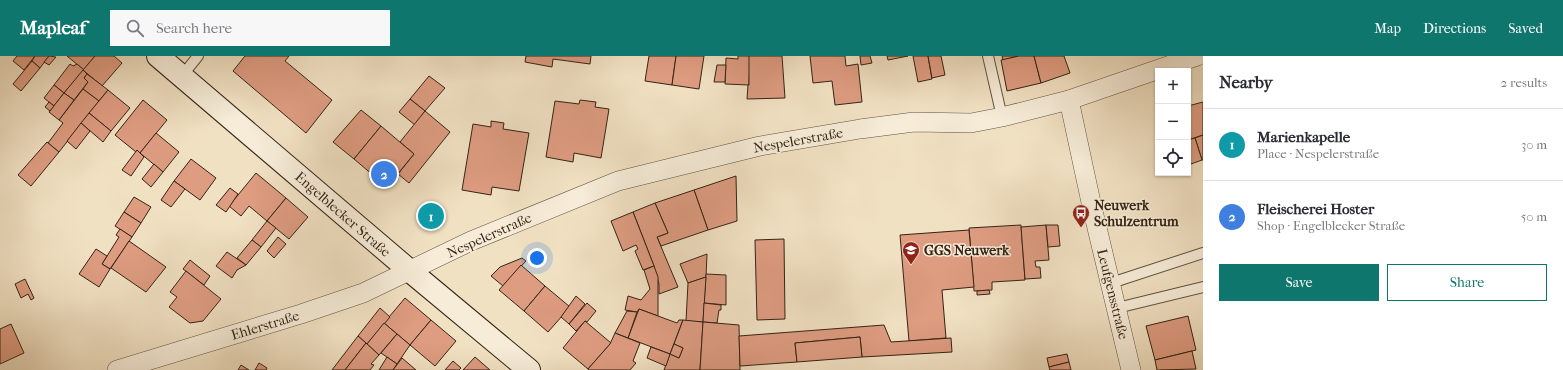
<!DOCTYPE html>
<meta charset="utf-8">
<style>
:root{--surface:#fff;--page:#f7f7f7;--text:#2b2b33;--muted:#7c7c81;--line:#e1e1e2;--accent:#0f766e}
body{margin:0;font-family:"IM FELL French Canon",serif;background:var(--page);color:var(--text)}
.controls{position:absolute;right:12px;top:12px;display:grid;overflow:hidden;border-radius:0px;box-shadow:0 1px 3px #0004}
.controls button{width:36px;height:36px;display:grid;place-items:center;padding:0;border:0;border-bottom:1px solid var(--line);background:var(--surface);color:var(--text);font:20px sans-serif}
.you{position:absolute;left:537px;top:202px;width:14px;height:14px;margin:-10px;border:3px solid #fff;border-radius:50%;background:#1a73e8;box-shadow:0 0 0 6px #1a73e833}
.badge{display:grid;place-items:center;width:26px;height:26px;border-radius:50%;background:var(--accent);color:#fff;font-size:13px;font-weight:700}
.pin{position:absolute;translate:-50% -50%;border:2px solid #fff;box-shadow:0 1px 4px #0006}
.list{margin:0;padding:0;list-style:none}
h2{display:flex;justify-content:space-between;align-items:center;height:52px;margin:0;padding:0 16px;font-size:17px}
h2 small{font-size:13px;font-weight:400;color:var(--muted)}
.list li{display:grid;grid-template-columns:26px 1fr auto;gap:12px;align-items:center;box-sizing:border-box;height:72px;padding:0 16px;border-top:1px solid var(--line)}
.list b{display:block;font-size:15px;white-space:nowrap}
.list p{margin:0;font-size:13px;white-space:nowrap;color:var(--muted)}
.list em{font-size:13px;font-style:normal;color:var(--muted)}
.actions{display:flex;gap:8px;padding:12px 16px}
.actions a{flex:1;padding:9px 0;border:1px solid var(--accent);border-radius:0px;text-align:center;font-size:14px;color:var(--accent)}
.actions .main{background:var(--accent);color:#fff}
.icon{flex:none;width:22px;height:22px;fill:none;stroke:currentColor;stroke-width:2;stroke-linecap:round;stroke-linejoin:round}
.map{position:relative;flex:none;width:1203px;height:314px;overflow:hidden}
header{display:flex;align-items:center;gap:24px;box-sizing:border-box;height:56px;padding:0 20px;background:var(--accent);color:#fff}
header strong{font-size:19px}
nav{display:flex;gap:22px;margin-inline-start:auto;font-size:14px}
.search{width:280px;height:36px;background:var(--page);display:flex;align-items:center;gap:10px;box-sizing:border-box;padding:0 14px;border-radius:0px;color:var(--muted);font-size:15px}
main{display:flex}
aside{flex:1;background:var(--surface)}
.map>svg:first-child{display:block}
</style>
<header>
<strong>Mapleaf</strong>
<div class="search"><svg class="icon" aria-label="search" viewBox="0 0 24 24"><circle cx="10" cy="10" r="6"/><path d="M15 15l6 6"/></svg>Search here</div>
<nav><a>Map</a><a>Directions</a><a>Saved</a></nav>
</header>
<main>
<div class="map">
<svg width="1203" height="314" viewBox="0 0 1203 314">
<rect width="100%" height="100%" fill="#f1e1c3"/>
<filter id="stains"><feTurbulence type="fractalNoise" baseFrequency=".005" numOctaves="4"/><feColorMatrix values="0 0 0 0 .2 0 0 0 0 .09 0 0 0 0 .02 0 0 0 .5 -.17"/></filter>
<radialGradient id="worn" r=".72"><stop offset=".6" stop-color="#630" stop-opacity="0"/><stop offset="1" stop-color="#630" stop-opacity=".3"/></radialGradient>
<!-- building -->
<g fill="#de9c81" stroke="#342314">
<path d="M17 0H35L24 14 13 5Z"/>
<path d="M35 0H49L40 12 32 5Z"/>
<path d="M49 0 56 1 49 9 44 6Z"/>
<path d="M67 0H95L84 14Z"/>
<path d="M95 0H114L122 7 102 30 83 14Z"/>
<path d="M245 0H289L285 5 332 44 306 77 233 15Z"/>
<path d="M526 0H591L590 8 553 3 552 11 525 6Z"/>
<path d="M649 0H676L672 29 645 25Z"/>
<path d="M676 0H704L699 33 672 29Z"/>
<path d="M738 0H749L750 2 749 29 725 28 726 2 738 3Z"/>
<path d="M749 0H782L785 42 747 43 748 29H749Z"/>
<path d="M810 0H845L846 10 858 8 862 46 835 49 832 25 813 27Z"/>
<path d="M860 0H870L872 7 861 9Z"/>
<path d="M887 0H908L888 4Z"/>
<path d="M913 0H928L932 23 918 26Z"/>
<path d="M928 0H941L945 19 932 22Z"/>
<path d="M1002 0H1019L1003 4Z"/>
<path d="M1019 0H1034L1041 27 1007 35 1001 4Z"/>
<path d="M1034 0H1064L1070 17 1041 27Z"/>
<path d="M32 5 40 12 21 35 13 28Z"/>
<path d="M70 8 73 10 77 8 84 14 64 37 54 29Z"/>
<path d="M717 9H726L725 26H714Z"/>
<path d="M83 14 87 18 84 22 88 26 74 44 64 37Z"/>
<path d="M87 18 108 34 99 45 83 33 88 26 84 22Z"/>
<path d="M429 20 445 32 425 55 410 43Z"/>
<path d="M54 29 64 37 54 50 44 42Z"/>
<path d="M83 33 99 45 59 96 48 87 63 67 59 64Z"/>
<path d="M108 34 130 52 111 75 89 57Z"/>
<path d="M64 37 74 44 59 64 49 56Z"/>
<path d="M410 43 425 55 415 69 399 56Z"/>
<path d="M143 44 167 64 140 97 137 94 136 96 115 79Z"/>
<path d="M580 44 596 46 595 51 609 53 601 102 574 97 573 106 546 101 555 45 579 48Z"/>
<path d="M49 46 54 50 50 55 45 51Z"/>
<path d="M1203 46V79L1188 84V50Z"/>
<path d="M361 54 381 70 354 103 333 86Z"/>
<path d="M425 55 450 76 409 127 398 118 414 98 400 86Z"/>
<path d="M89 57 111 75 103 86 81 67Z"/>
<path d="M491 65 504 67 503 73 529 77 519 135 492 131 491 139 462 134 473 68 491 71Z"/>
<path d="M81 67 90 75 76 93 67 85Z"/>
<path d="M381 70 414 98 387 131 354 103Z"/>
<path d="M156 77 179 96 163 116 140 97Z"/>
<path d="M1203 79V104H1202L1195 82Z"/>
<path d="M1195 82 1202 104 1191 108 1188 98V84Z"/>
<path d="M47 86 59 96 31 130 18 119Z"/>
<path d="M137 94 144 101 131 120 122 114Z"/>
<path d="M191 103 216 122 200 144 174 125Z"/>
<path d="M154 108 163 116 151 131 142 123Z"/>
<path d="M256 117 286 142 267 165 249 150 241 160 229 150Z"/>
<path d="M736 120 737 165 708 174 694 134Z"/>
<path d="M174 125 185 133 171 151 161 144Z"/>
<path d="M230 132 238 138 226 156 216 149Z"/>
<path d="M694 134 708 174 661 190 657 181 668 177 655 147Z"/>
<path d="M134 141 151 151 141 167 124 156Z"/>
<path d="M286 142 308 161 289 183 267 165Z"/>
<path d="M655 147 668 177 657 181 678 231 659 238V228L654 210 633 156Z"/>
<path d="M426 148 441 152 437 172 421 168Z"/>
<path d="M124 156 141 167 132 181 115 170Z"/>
<path d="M633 156 654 210 643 214 635 195 638 193 636 189 623 195 611 165Z"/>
<path d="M267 165 276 172 261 191 252 184Z"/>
<path d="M1021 169 1025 224 992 226V234L974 235 969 172Z"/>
<path d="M1046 169 1049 204 1035 205 1036 211H1040L1041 222 1025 223 1021 171Z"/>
<path d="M1046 169H1058L1060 190 1048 191Z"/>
<path d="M120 173 132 181 110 213 102 208 119 181 116 179Z"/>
<path d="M969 174 974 231 942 234 946 282 909 285 900 179Z"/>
<path d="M278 181 286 188 274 202 267 195Z"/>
<path d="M784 183 785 263 757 264 755 184Z"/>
<path d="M252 184 261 191 246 209 237 202Z"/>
<path d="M129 185 166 211 146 236 111 212Z"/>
<path d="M96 193 107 200 102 208 110 213 99 231 79 218Z"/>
<path d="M227 196 246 209 237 214 232 222 216 210Z"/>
<path d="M707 198 706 221 688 227 680 208Z"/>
<path d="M522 202 526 205 503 230 491 220 500 211Z"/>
<path d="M190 204 210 220 204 229 183 213Z"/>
<path d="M521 209 545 230 524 255 499 234Z"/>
<path d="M654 210 658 221V260L639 253 637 256 625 254 628 240 641 244 650 233 644 214Z"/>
<path d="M186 215 221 243 203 265 190 267 169 251 177 241 170 236Z"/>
<path d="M706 218 726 219V249L704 247Z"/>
<path d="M706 221 703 266 686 265 688 227Z"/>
<path d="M25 223 34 242 31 244 28 238 21 242 15 228Z"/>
<path d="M545 230 570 251 548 276 524 255Z"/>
<path d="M989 234 990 238 977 239V235Z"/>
<path d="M576 240 585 248 569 268 561 261Z"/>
<path d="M405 242 431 264 410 289 384 267Z"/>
<path d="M587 247 596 255 587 266 585 265 576 275 569 268Z"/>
<path d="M704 247 721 249V254H719L717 267 703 266Z"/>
<path d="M380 252 390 261 367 288 358 280Z"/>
<path d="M639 253 677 267 679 264H683L670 298 628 282Z"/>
<path d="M627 255 637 256 628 282 615 277Z"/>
<path d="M1188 260 1196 294 1155 304 1146 270Z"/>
<path d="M431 264 456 285 435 310 410 289Z"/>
<path d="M683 264 703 266 700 314H664L670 298 679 302 683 292 674 288Z"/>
<path d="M585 265 611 287 588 313 563 292Z"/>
<path d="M703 266 739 269 740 314H700Z"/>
<path d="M384 267 397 278 379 299 367 288Z"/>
<path d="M11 268 24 297 0 308V273Z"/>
<path d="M884 269 891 286 951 282 952 296 862 301 860 281 795 287 797 306 740 310 739 280Z"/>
<path d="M615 277 640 287 633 305 636 307 630 314H589L588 313 610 288Z"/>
<path d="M397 278 410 289 397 308 381 297Z"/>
<path d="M358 280 366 287 345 314H332Z"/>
<path d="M860 281 862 301 797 306 795 287Z"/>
<path d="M366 287 379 299 371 308 374 309 370 314H345Z"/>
<path d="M674 288 683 292 679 302 670 298Z"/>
<path d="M651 291 670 298 666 310 647 302Z"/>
<path d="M1192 295 1196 313 1157 314 1155 304Z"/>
<path d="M1067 298 1069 306 1049 311 1047 302Z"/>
<path d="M387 301 397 308 393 314H379Z"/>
<path d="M475 301 490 314H463Z"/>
<path d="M402 302 416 314H393Z"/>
<path d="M453 305 461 312 459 314H445Z"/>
<path d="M1069 306 1071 314H1050L1049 311Z"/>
<path d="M259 307 267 312 266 314H255Z"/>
<path d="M241 309 249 314H238Z"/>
</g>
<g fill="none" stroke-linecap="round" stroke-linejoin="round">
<!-- lane casing -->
<g stroke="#635240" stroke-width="12">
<g id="lane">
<path d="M988 0 1002 61"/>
<path d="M182 20 198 0"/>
<path d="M1111 227 1203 197"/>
<path d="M1117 252 1203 231"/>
</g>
</g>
<!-- street casing -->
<g stroke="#635240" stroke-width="20">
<g id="street">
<path d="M1069 44 1092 151 1131 314"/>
<path d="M117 314 301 258 363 237 471 185 618 125 760 90 860 73 914 66 971 67 1002 61 1069 44 1197 0"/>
</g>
</g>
<!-- secondary casing -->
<g stroke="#342314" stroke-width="24">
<path id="secondary" d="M158 0 410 215 529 314"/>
</g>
<!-- lane -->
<use href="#lane" stroke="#f6ecd8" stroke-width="10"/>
<!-- street -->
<use href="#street" stroke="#f6ecd8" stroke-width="19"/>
<!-- secondary -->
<use href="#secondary" stroke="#f6ecd8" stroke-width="22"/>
</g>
<!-- icons -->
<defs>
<g id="bus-pin" transform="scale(0.9)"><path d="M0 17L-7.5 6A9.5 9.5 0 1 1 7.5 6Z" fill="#8f2418" stroke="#f6ecd8"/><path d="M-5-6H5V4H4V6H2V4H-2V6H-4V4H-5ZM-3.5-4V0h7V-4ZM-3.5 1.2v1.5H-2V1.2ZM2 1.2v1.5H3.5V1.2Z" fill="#fff"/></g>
<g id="school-pin" transform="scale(0.9)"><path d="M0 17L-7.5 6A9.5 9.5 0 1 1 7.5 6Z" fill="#8f2418" stroke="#f6ecd8"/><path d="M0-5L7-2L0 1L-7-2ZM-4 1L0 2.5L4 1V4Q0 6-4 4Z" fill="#fff"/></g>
</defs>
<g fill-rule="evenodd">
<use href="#bus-pin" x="1081" y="157"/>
<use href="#school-pin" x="911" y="194"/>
</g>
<g text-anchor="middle" stroke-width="3" stroke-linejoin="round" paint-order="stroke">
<!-- street labels -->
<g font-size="14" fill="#342314" stroke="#f6ecd8">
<text transform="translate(798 84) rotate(-10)" y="5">Nespelerstraße</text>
<text transform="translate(343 158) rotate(41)" y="5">Engelblecker Straße</text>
<text transform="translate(489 179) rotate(-24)" y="5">Nespelerstraße</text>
<text transform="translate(1113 238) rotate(76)" y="5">Leufgensstraße</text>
<text transform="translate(265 269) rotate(-17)" y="5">Ehlerstraße</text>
</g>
<!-- poi labels -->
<g font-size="14" font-weight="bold" fill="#342314" stroke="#f6ecd8" text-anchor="start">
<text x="1094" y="154">Neuwerk<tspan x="1094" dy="16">Schulzentrum</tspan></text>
<text x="924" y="199">GGS Neuwerk</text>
</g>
</g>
<rect width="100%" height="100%" filter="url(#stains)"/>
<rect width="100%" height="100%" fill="url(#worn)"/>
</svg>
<div class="controls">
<button>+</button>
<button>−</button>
<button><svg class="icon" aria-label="locate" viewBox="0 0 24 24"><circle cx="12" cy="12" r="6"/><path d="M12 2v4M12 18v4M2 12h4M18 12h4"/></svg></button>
</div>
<div class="you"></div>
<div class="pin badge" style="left:431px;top:160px;background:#0f9aa8">1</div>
<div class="pin badge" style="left:384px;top:118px;background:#3f7fe0">2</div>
</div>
<aside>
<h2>Nearby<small>2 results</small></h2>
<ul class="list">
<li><span class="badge" style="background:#0f9aa8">1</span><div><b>Marienkapelle</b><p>Place · Nespelerstraße</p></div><em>30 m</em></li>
<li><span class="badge" style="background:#3f7fe0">2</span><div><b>Fleischerei Hoster</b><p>Shop · Engelblecker Straße</p></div><em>50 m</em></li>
</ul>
<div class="actions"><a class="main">Save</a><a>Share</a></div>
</aside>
</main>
